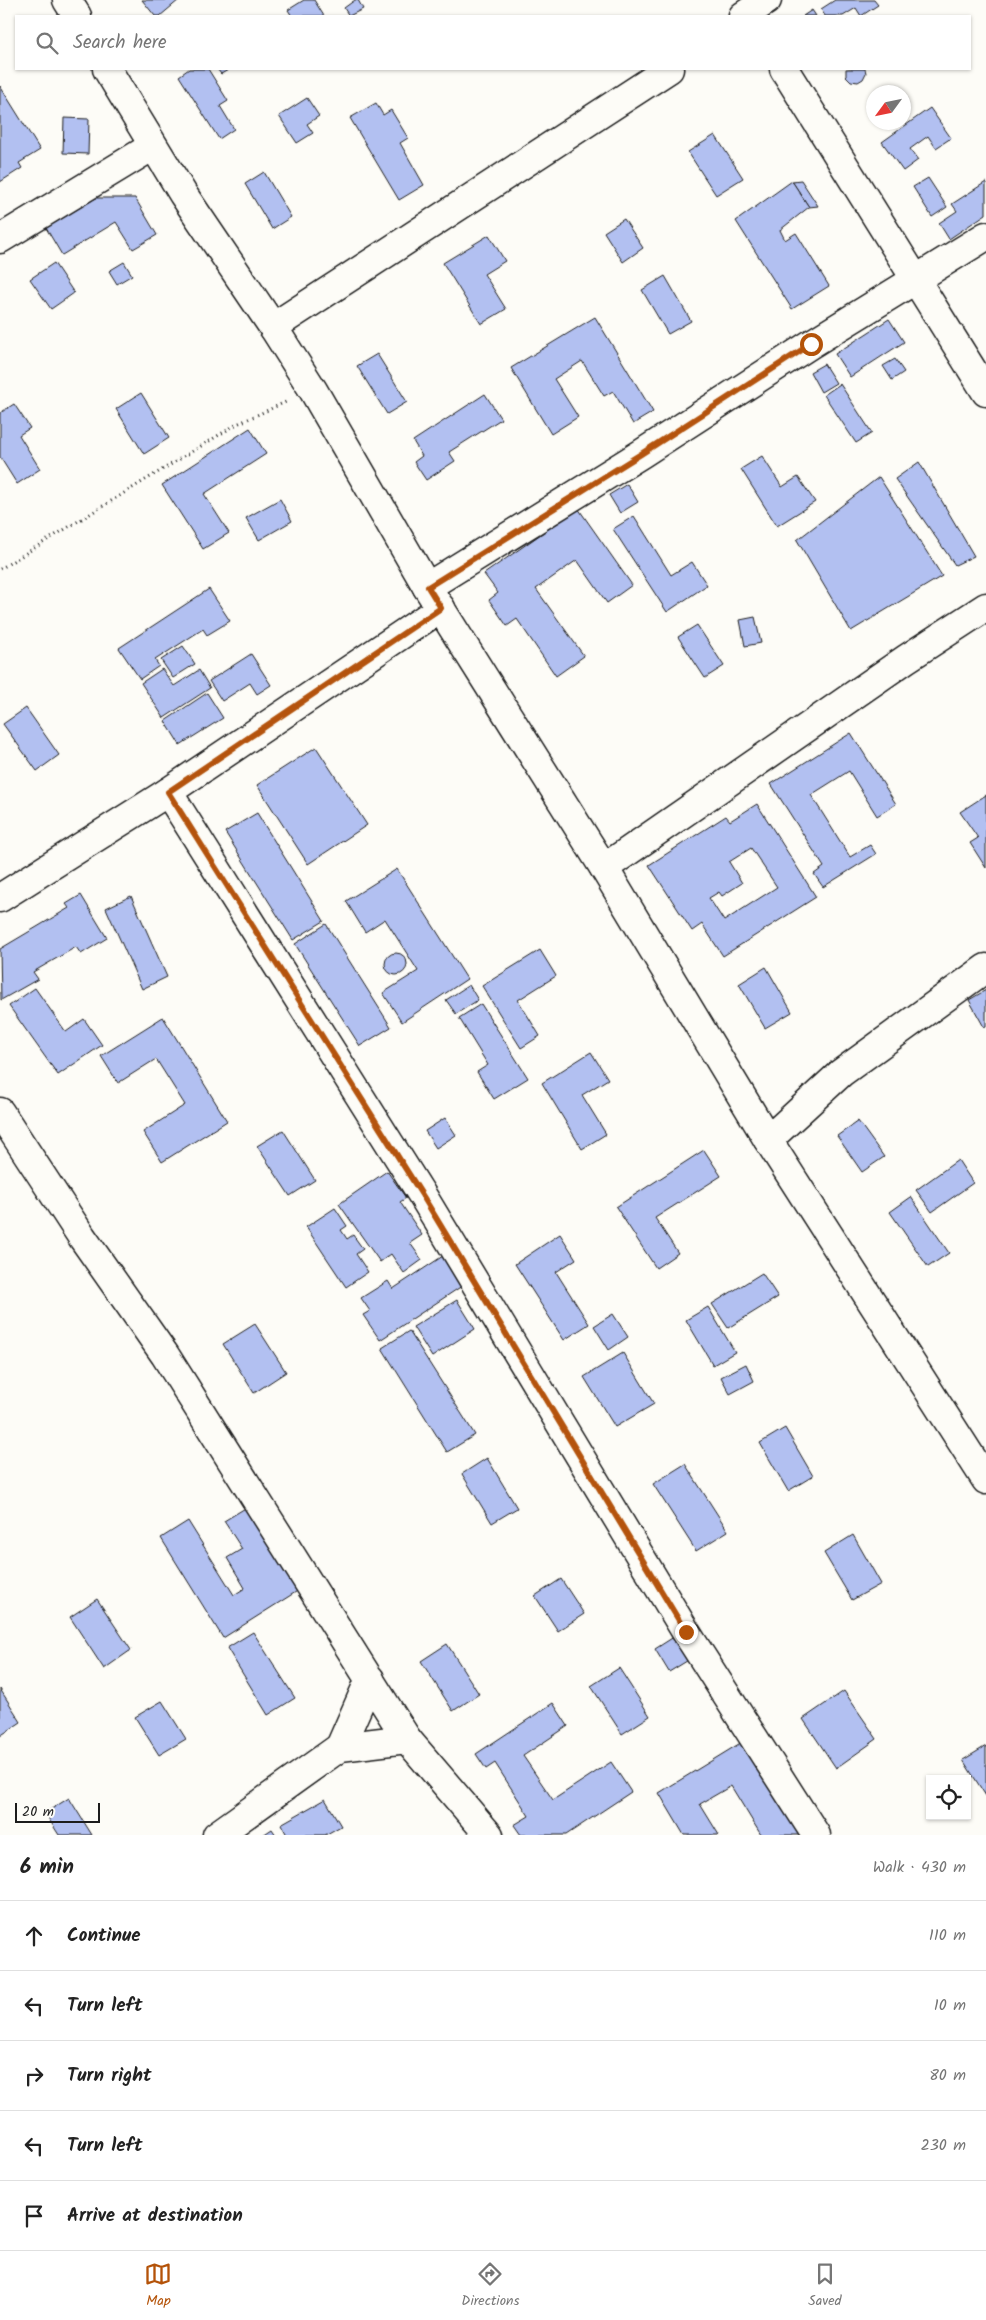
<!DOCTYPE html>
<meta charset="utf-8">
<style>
:root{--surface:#fff;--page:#f6f6f6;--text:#222;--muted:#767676;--line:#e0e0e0;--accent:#b45309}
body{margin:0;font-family:Kalam,sans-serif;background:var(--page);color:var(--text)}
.controls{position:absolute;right:15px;bottom:15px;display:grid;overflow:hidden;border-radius:0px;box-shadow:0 1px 4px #0004}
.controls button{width:45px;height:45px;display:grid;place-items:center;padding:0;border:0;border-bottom:1px solid var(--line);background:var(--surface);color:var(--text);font:25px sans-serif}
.compass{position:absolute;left:866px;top:85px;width:45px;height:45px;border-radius:50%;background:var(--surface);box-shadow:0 1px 4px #0004;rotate:237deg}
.scale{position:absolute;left:15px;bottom:12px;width:85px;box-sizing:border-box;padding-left:5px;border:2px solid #1c1c1c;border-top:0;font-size:14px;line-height:18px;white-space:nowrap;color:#1c1c1c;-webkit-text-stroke:4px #fdfcf7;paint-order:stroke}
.stop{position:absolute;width:15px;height:15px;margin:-11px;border:4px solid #b45309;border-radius:50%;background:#fff}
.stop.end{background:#b45309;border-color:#fff;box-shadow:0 1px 5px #0008}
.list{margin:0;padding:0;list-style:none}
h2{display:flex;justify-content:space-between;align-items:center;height:65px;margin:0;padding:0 20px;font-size:21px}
h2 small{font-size:16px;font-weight:400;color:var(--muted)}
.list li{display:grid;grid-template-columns:32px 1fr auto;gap:15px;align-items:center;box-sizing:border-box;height:70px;padding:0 20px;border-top:1px solid var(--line)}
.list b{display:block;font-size:19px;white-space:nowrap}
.list em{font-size:16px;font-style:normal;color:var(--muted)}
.icon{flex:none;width:28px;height:28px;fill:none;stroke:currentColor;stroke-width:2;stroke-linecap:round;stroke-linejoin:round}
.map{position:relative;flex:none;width:986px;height:1835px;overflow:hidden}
.search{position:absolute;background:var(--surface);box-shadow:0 1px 4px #0004;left:15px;right:15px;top:15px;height:55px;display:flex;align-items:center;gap:12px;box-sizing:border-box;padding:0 18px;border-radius:0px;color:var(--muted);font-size:19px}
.sheet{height:415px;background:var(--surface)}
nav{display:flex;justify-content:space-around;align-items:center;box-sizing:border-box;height:70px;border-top:1px solid var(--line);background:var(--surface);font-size:14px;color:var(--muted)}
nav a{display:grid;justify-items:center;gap:2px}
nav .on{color:var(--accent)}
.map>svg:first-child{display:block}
</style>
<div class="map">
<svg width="986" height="1835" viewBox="0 0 986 1835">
<rect width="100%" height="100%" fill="#fdfcf7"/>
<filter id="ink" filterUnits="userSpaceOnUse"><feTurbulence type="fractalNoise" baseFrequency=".02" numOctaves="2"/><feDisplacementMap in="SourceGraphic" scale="10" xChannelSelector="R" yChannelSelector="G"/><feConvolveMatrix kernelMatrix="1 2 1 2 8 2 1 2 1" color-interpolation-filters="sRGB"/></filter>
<g filter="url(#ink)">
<!-- building -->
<g fill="#b2c0f1" stroke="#1c1c1c" fill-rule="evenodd">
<path d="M142 0H179L160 16H155Z"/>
<path d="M304 0H314L324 16H292L288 10Z"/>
<path d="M355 0H358L363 9 349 16 344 8Z"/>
<path d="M835 0H874L878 5 861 16 856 8 843 16H825L821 9Z"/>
<path d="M812 10 816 16H803Z"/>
<path d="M189 69H208L228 101 220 106 234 129 219 139 179 76Z"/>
<path d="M217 69H230L221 74Z"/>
<path d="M846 69H865L866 73 863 79 858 82 851 81 846 76Z"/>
<path d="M0 86 40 150 19 163 22 168 0 182Z"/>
<path d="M307 98 319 116 307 124 313 133 297 143 279 116Z"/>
<path d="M376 103 383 115 391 110 408 138 400 143 424 185 399 200 350 118Z"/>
<path d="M930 108 951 138 936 148 928 136 910 149 918 160 903 171 882 142Z"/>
<path d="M64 118 89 119 88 154 63 153Z"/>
<path d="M715 135 743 178 716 195 688 152Z"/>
<path d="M264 172 291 217 272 229 245 184Z"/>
<path d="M928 178 947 207 932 217 913 187Z"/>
<path d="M801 180 818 206 809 207 792 181Z"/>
<path d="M792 181 809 207 780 230 785 240 796 233 829 286 792 309 736 221Z"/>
<path d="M986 182V214L949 239 939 223 957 211 952 204Z"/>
<path d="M96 198H135L157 235 133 249 116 222 62 255 46 228Z"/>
<path d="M624 219 643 248 623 262 604 232Z"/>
<path d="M489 235 505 261 484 274 506 309 481 324 443 263Z"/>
<path d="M124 262 132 275 117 284 109 271Z"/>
<path d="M54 263 74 293 51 309 30 279Z"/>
<path d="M665 276 691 321 668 334 642 290Z"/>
<path d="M595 317 653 412 633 424 613 391 604 396 582 361 554 379 578 417 551 434 511 368Z"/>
<path d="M889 319 904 342 850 377 835 354Z"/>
<path d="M377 354 407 402 387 414 357 366Z"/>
<path d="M895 359 904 372 892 380 883 366Z"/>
<path d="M824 364 836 383 821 392 810 372Z"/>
<path d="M840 384 872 433 856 443 824 395Z"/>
<path d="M141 393 169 438 144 454 116 409Z"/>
<path d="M485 394 501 419 449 452 455 461 426 480 414 462 422 456 413 441Z"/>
<path d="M14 404 30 428 19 435 40 469 17 484 0 457V413Z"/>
<path d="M250 428 266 454 204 494 229 533 203 549 162 485Z"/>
<path d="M762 456 782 487 798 477 815 502 777 526 741 469Z"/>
<path d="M919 462 974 556 955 565 895 479Z"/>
<path d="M879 477 942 576 851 631 797 540Z"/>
<path d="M627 484 638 502 620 513 609 495Z"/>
<path d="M280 499 292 521 259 540 246 518Z"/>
<path d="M578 508 632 585 607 603 577 560 536 589 584 656 556 676 517 619 507 626 489 600 498 593 484 574Z"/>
<path d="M634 516 671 575 692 562 707 585 667 612 613 529Z"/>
<path d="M209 589 230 621 207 635 203 629 155 660 159 666 140 679 119 648Z"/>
<path d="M755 617 761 643 745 646 740 620Z"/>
<path d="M697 625 724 666 705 678 678 637Z"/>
<path d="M183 646 195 664 173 678 161 660Z"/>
<path d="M251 654 271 685 257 694 250 683 222 701 209 681Z"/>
<path d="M162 669 174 686 199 670 210 688 164 718 141 683Z"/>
<path d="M207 693 223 718 180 745 165 721Z"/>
<path d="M26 708 59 755 37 771 3 724Z"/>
<path d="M851 733 896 804 877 816 849 771 811 795 850 857 870 845 876 854 823 887 814 874 824 867 771 784Z"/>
<path d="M316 747 367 825 308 864 257 785Z"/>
<path d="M986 795V868L970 843 978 838 960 812Z"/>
<path d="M757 804 816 897 723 956 702 924 692 931 649 865 726 816 730 821ZM751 848 777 887 724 921 709 898 719 892 722 896 742 883 729 862Z"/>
<path d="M257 813 324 921 293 940 225 832Z"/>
<path d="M397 869 467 979 402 1022 383 993 418 971 385 919 365 932 346 901Z"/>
<path d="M81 895 107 938 81 954 76 947 33 972 38 979 1 1000 0 949 69 908 66 904Z"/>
<path d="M131 896 167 977 142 989 106 908Z"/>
<path d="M326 924 391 1027 360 1046 295 944Z"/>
<path d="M540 950 556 976 518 1000 540 1036 521 1048 482 986Z"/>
<circle cx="396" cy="964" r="11"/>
<path d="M766 967 792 1012 765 1028 739 984Z"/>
<path d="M469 985 478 1000 456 1014 446 1000Z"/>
<path d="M35 988 66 1032 84 1019 102 1045 58 1075 9 1006Z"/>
<path d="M986 990V1026L984 1027 969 1000Z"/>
<path d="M481 1004 528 1078 494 1099 477 1072 488 1065 459 1018Z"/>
<path d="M163 1017 227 1121 162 1162 143 1132 185 1105 156 1059 118 1083 101 1056Z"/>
<path d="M591 1052 608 1079 582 1095 606 1134 582 1149 542 1083Z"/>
<path d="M445 1118 456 1135 436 1148 425 1131Z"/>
<path d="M858 1121 884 1157 862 1172 837 1136Z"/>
<path d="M283 1130 315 1180 290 1196 257 1146Z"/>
<path d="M704 1150 721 1176 655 1218 678 1253 656 1268 616 1207Z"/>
<path d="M958 1160 973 1183 932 1212 916 1190Z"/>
<path d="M387 1171 406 1198 400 1202 422 1235 410 1243 422 1260 404 1273 391 1254 380 1262 339 1204Z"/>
<path d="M911 1197 949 1253 928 1267 890 1212Z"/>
<path d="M335 1208 347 1226 341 1230 347 1239 353 1235 363 1249 356 1254 368 1272 346 1287 306 1227Z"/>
<path d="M560 1234 576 1259 556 1272 589 1324 564 1340 515 1264Z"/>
<path d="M449 1252 468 1282 380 1340 363 1315 370 1311 361 1298 388 1281 393 1289Z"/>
<path d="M762 1273 778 1297 728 1328 712 1304Z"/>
<path d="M457 1300 475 1329 432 1357 413 1327Z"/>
<path d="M708 1307 735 1352 713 1365 686 1320Z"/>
<path d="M613 1314 628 1337 609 1350 594 1326Z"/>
<path d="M255 1324 286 1372 254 1393 223 1344Z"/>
<path d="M409 1331 475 1435 447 1452 382 1348Z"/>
<path d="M623 1353 654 1404 615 1427 584 1377Z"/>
<path d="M746 1364 754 1381 730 1394 721 1377Z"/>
<path d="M785 1428 813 1476 788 1491 760 1443Z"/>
<path d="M487 1458 517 1508 492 1523 462 1474Z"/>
<path d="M685 1464 728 1531 696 1551 653 1484Z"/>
<path d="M247 1507 299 1590 223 1638 161 1538 188 1521 234 1595 245 1588 227 1558 242 1549 224 1521Z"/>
<path d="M853 1535 881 1584 852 1600 824 1553Z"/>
<path d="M561 1579 584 1614 558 1631 535 1596Z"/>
<path d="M97 1599 131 1650 104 1669 70 1617Z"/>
<path d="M253 1632 295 1698 268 1715 227 1648Z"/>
<path d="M680 1633 695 1656 669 1672 655 1649Z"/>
<path d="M447 1644 479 1694 453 1711 421 1661Z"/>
<path d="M619 1668 650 1716 622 1734 591 1686Z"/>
<path d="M0 1689 21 1722 0 1736Z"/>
<path d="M844 1691 877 1739 836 1768 803 1719Z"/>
<path d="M162 1701 186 1739 159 1755 135 1717Z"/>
<path d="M553 1703 568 1726 523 1756 553 1800 611 1762 631 1792 566 1835H521L514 1825 529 1816 495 1763 486 1769 476 1754Z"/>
<path d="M747 1739 805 1835H761L731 1786 700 1804 719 1835H684L659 1793Z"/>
<path d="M986 1746V1796L963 1760Z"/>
<path d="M69 1798 92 1835H59L45 1813Z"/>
<path d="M325 1799 341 1826 325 1835H287L281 1824Z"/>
<path d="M272 1829 276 1835H263Z"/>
</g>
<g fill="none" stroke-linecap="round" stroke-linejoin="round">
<!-- minor casing -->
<g stroke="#1c1c1c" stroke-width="31">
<g id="minor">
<path d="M67 0 77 16"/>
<path d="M743 16 767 0"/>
<path d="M107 69 183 194 273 327 313 390 427 587 604 868 768 1140 986 1480"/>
<path d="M784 69 986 392"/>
<path d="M0 239 153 146"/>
<path d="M273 327 669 69"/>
<path d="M427 587 641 454 811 344 986 236"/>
<path d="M168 792 424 1198 686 1632 816 1835"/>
<path d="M604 868 906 659 986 607"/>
<path d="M0 898 168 792 441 608"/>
<path d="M0 1112 82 1237 165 1355 407 1739 489 1835"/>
<path d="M768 1140 841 1073 986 968"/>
<path d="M340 1747 370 1679"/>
<path d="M217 1835 340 1747 407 1739"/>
</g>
</g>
<!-- path -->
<path stroke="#1c1c1c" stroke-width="3" stroke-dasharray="1 4" stroke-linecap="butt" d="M0 569 237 424 288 401"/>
<!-- minor -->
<use href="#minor" stroke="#fdfcf7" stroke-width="28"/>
</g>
</g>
<g fill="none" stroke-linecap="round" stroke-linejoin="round" filter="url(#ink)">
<!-- route -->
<path stroke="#b45309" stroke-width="6" d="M686 1632 424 1198 168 792 441 608 428 587 641 454 811 344"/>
</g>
</svg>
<div class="controls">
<button><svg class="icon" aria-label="locate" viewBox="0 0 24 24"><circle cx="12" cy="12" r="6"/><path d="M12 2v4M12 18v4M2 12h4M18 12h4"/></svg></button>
</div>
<svg class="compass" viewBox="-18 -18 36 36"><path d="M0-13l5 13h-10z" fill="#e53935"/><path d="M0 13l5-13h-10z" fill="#767676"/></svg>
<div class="scale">20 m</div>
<div class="stop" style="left:811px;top:344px"></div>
<div class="stop end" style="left:686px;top:1632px"></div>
<div class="search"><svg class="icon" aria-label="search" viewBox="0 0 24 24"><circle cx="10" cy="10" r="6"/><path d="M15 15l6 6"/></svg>Search here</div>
</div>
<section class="sheet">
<h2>6 min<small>Walk · 430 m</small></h2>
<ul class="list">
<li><svg class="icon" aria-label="ahead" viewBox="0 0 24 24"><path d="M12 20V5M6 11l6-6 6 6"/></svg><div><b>Continue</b></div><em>110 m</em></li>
<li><svg class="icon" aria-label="left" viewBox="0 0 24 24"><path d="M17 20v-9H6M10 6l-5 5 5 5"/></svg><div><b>Turn left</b></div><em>10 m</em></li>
<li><svg class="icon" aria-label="right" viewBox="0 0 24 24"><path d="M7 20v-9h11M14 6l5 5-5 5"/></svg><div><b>Turn right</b></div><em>80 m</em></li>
<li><svg class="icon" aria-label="left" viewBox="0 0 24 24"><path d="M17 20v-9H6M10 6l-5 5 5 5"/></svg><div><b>Turn left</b></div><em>230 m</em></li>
<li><svg class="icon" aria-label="arrive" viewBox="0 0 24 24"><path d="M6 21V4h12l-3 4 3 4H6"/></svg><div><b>Arrive at destination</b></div></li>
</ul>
</section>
<nav>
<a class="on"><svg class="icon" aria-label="map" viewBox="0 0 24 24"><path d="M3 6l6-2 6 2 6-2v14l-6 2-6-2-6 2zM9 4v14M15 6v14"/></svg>Map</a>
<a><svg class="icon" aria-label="directions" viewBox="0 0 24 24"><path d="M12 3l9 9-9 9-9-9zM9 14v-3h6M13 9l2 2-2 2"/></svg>Directions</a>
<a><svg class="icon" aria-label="saved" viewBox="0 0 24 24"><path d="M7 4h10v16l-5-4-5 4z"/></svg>Saved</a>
</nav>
